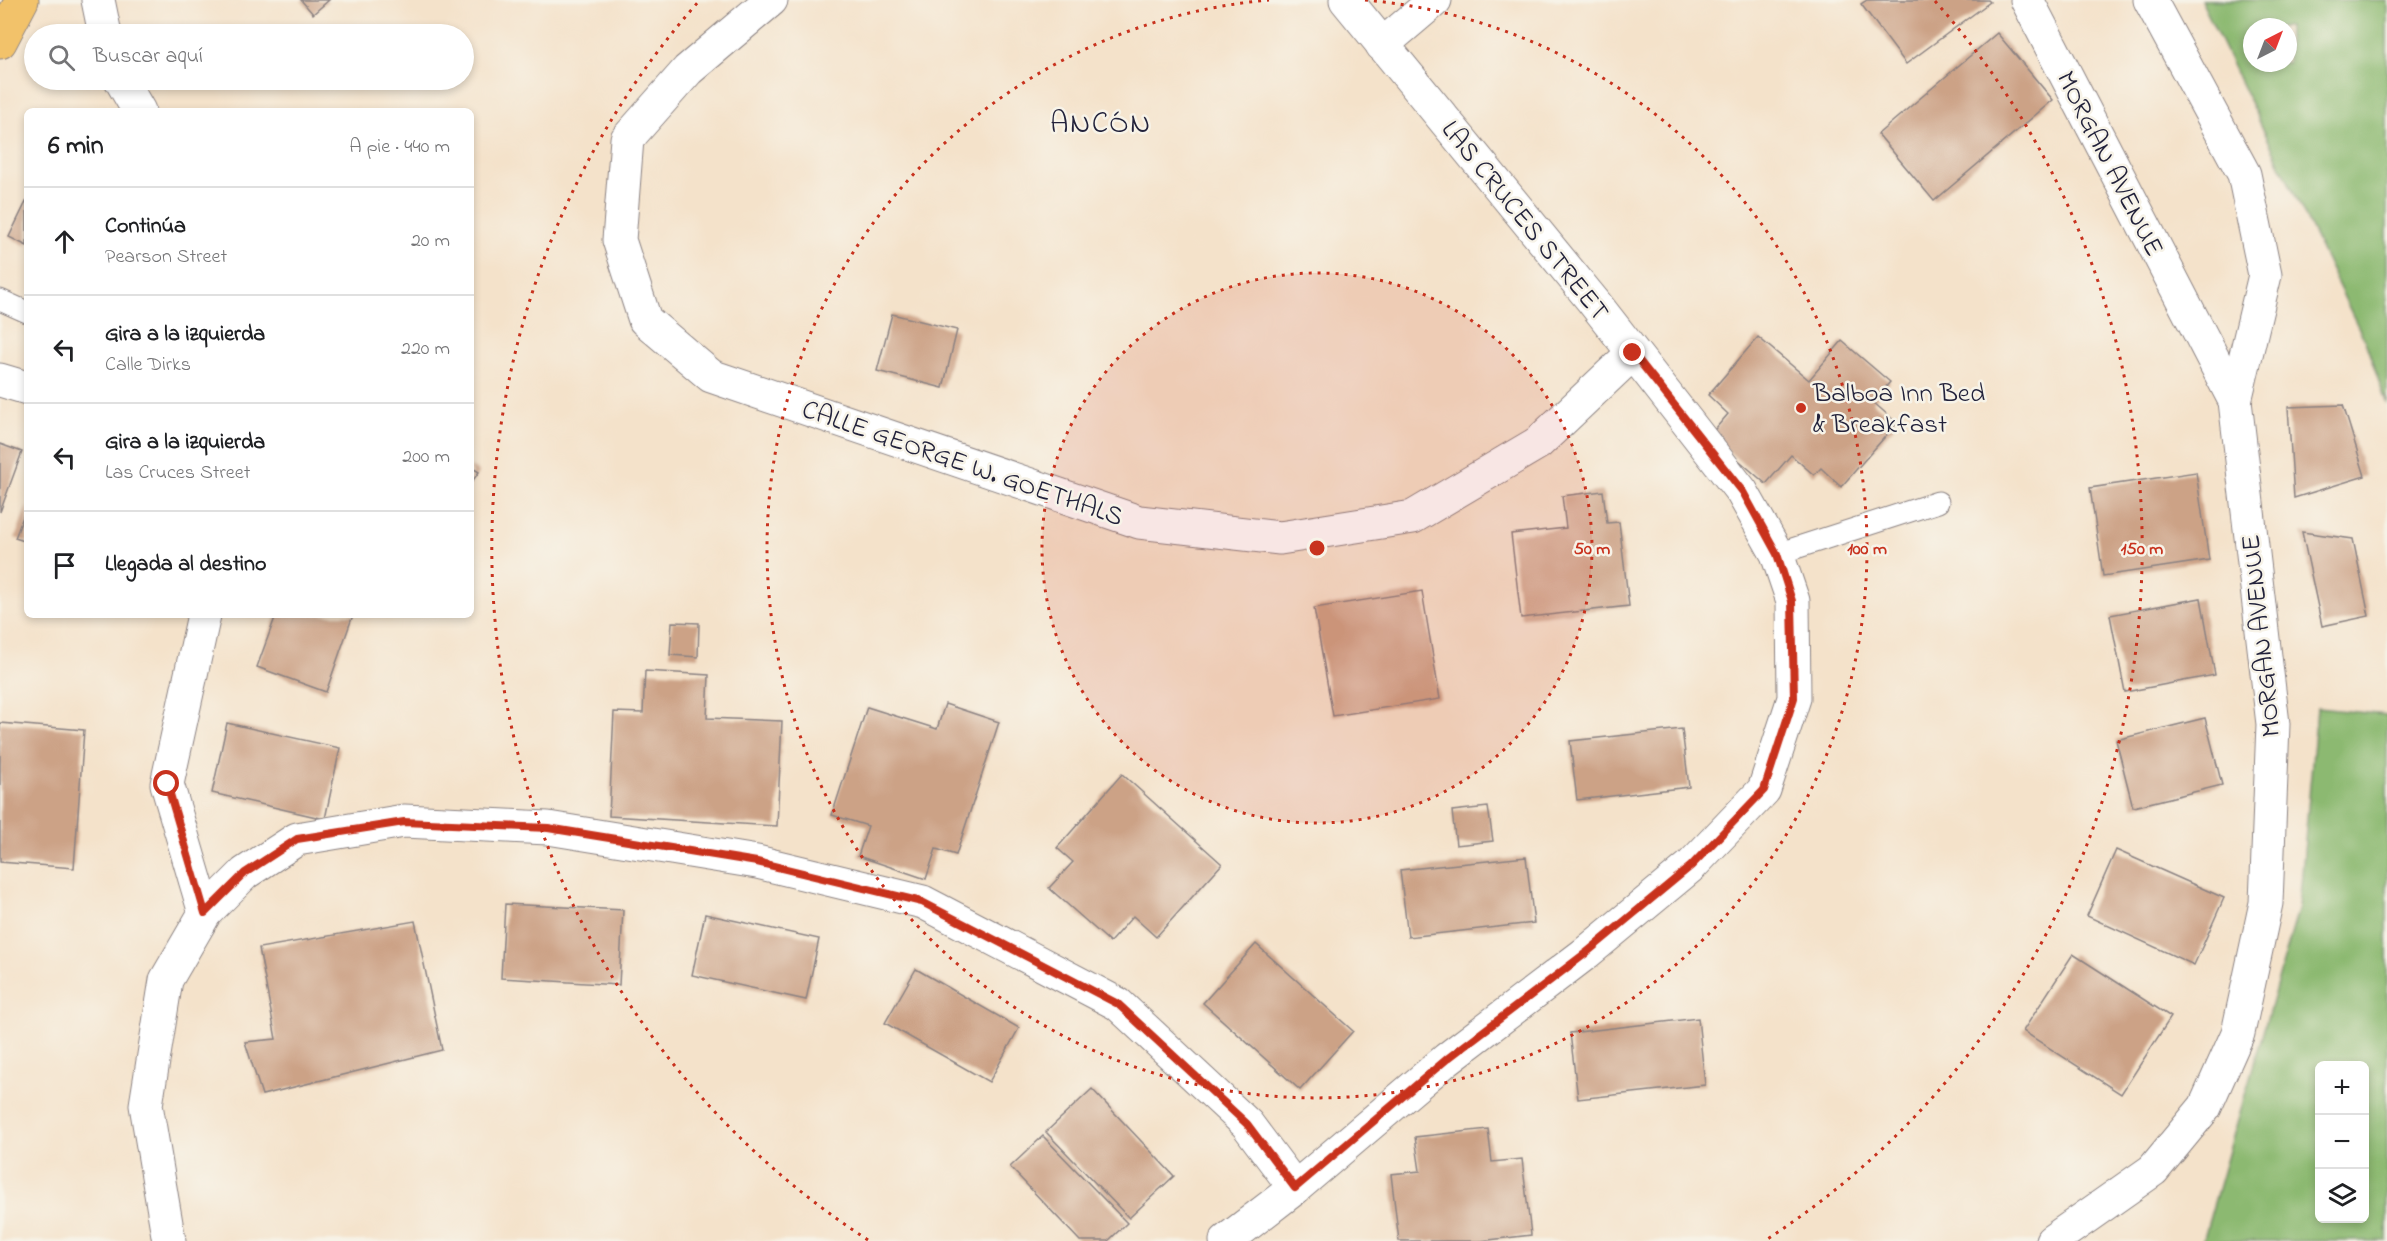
<!DOCTYPE html>
<html lang="es">
<meta charset="utf-8">
<style>
:root{--surface:#fff;--page:#f2f2f2;--text:#202124;--muted:#757577;--line:#e0e0e0}
body{margin:0;font-family:"Indie Flower",sans-serif;background:var(--page);color:var(--text)}
.controls{position:absolute;right:18px;bottom:18px;display:grid;overflow:hidden;border-radius:9px;box-shadow:0 3px 9px #0003}
.controls button{width:54px;height:54px;display:grid;place-items:center;padding:0;border:0;border-bottom:2px solid var(--line);background:var(--surface);color:var(--text);font:30px sans-serif}
.compass{position:absolute;left:2243px;top:18px;width:54px;height:54px;border-radius:50%;background:var(--surface);box-shadow:0 3px 9px #0003;rotate:42deg}
.stop{position:absolute;width:18px;height:18px;margin:-14px;border:4px solid #c8321e;border-radius:50%;background:#fff}
.stop.end{background:#c8321e;border-color:#fff;box-shadow:0 2px 6px #0008}
.list{margin:0;padding:0;list-style:none}
h2{display:flex;justify-content:space-between;align-items:center;height:78px;margin:0;padding:0 24px;font-size:26px}
h2 small{font-size:20px;font-weight:400;color:var(--muted)}
.list li{display:grid;grid-template-columns:39px 1fr auto;gap:18px;align-items:center;box-sizing:border-box;height:108px;padding:0 24px;border-top:2px solid var(--line)}
.list b{display:block;font-size:22px;white-space:nowrap}
.list p{margin:0;font-size:20px;white-space:nowrap;color:var(--muted)}
.list em{font-size:20px;font-style:normal;color:var(--muted)}
.icon{flex:none;width:33px;height:33px;fill:none;stroke:currentColor;stroke-width:2;stroke-linecap:round;stroke-linejoin:round}
.map{position:relative;flex:none;width:2387px;height:1241px;overflow:hidden}
.search{position:absolute;background:var(--surface);box-shadow:0 3px 9px #0003;left:24px;top:24px;width:450px;height:66px;display:flex;align-items:center;gap:15px;box-sizing:border-box;padding:0 21px;border-radius:33px;color:var(--muted);font-size:22px}
.panel{position:absolute;background:var(--surface);box-shadow:0 3px 9px #0003;left:24px;top:108px;width:450px;height:510px;border-radius:9px}
.map>svg:first-child{display:block}
</style>
<div class="map">
<svg width="2387" height="1241" viewBox="0 0 2387 1241">
<rect width="100%" height="100%" fill="#f7f3e8"/>
<filter id="ink" filterUnits="userSpaceOnUse"><feTurbulence type="fractalNoise" baseFrequency=".0167" numOctaves="2"/><feDisplacementMap in="SourceGraphic" scale="12" xChannelSelector="R" yChannelSelector="G"/><feConvolveMatrix kernelMatrix="1 2 1 2 8 2 1 2 1" color-interpolation-filters="sRGB"/></filter>
<filter id="wash" filterUnits="userSpaceOnUse"><feTurbulence type="fractalNoise" baseFrequency=".008" numOctaves="4" result="noise"/><feDisplacementMap in="SourceGraphic" scale="24" xChannelSelector="R" yChannelSelector="G"/><feGaussianBlur stdDeviation="1.35" result="paint"/><feColorMatrix in="noise" values="0 0 0 0 0 0 0 0 0 0 0 0 0 0 0 0 0 1.4 0 .05"/><feComposite in="paint" operator="in"/></filter>
<g filter="url(#wash)">
<rect width="100%" height="100%" fill="#f4e2ca"/>
<!-- forest -->
<g fill="#8cb971" stroke="#576e56" stroke-width="1.5" fill-rule="evenodd">
<path d="M2201 0H2387V405L2365 341ZM2252 27H2288V63H2252Z"/>
<path d="M2317 708 2387 715V1241H2203L2299 907ZM2320 1066H2364V1218H2320Z"/>
</g>
<g id="blocks">
<!-- building -->
<g fill="#cca286">
<path d="M301 0H329L313 14Z"/>
<path d="M1867 0H1988L1990 2 1906 64 1861 4Z"/>
<path d="M1997 33 2053 100 1934 201 1878 134Z"/>
<path d="M27 200V246L9 237Z"/>
<path d="M892 314 957 330 943 388 877 371Z"/>
<path d="M1758 337 1809 380 1842 341 1890 382 1873 402 1897 423 1841 487 1821 468 1814 475 1791 455 1766 484 1710 435 1728 414 1708 395Z"/>
<path d="M2343 405 2365 476 2294 498 2288 407Z"/>
<path d="M0 444 22 452 0 512Z"/>
<path d="M471 467 479 472 471 483Z"/>
<path d="M2196 472 2209 560 2103 576 2090 488Z"/>
<path d="M1603 491 1607 523 1619 522 1629 606 1521 618 1511 534 1566 528 1562 496Z"/>
<path d="M27 506V542L15 538Z"/>
<path d="M2302 532 2353 539 2369 616 2322 626Z"/>
<path d="M1422 591 1440 699 1333 716 1314 608Z"/>
<path d="M2201 598 2215 675 2125 692 2110 615Z"/>
<path d="M276 615H353L326 692 257 667Z"/>
<path d="M672 622 699 623 698 657 670 655Z"/>
<path d="M645 671 709 675 707 718 782 721 777 826 609 816 614 712 643 713Z"/>
<path d="M945 704 999 722 956 855 936 849 926 879 858 856 868 826 832 815 867 707 937 729Z"/>
<path d="M2205 718 2222 785 2133 807 2116 740Z"/>
<path d="M0 723 84 730 74 868 0 862Z"/>
<path d="M227 723 340 748 325 819 212 793Z"/>
<path d="M1682 729 1689 787 1577 800 1570 741Z"/>
<path d="M1122 774 1222 864 1156 937 1133 916 1110 942 1049 888 1073 862 1057 848Z"/>
<path d="M1488 807 1493 841 1456 845 1452 811Z"/>
<path d="M2116 850 2224 898 2194 965 2087 916Z"/>
<path d="M1526 857 1534 923 1408 937 1400 870Z"/>
<path d="M505 904 623 910 619 985 501 978Z"/>
<path d="M705 914 819 939 806 1000 692 975Z"/>
<path d="M415 921 442 1050 262 1095 245 1042 276 1039 259 948Z"/>
<path d="M1256 944 1353 1031 1300 1090 1203 1003Z"/>
<path d="M2073 954 2171 1017 2121 1094 2023 1031Z"/>
<path d="M916 969 1019 1028 989 1082 885 1023Z"/>
<path d="M1698 1018 1705 1085 1578 1099 1570 1033Z"/>
<path d="M1092 1089 1174 1176 1129 1218 1046 1132Z"/>
<path d="M1488 1129 1492 1162 1522 1159 1531 1235 1480 1241H1399L1391 1174 1420 1171 1415 1137Z"/>
<path d="M1043 1136 1127 1223 1108 1241H1080L1010 1167Z"/>
</g>
</g>
</g>
<g filter="url(#ink)">
<use href="#blocks" fill-opacity="0" stroke="#8b8282" stroke-width="1.5"/>
<g fill="none" stroke-linecap="round" stroke-linejoin="round">
<!-- service casing -->
<g stroke="#8b8282" stroke-width="23">
<g id="service">
<path d="M0 300 27 312"/>
<path d="M1777 554 1938 502"/>
</g>
</g>
<!-- minor casing -->
<g stroke="#8b8282" stroke-width="35">
<g id="minor">
<path d="M98 0 105 34"/>
<path d="M771 0 688 70 627 139 619 240 645 320 711 376 1139 522 1280 538 1413 517 1538 443 1633 353"/>
<path d="M2027 0 2235 401 2273 724 2266 903 2238 1033 2205 1107 2153 1170 2052 1241"/>
<path d="M2150 0 2244 174 2265 275 2235 401"/>
<path d="M1382 45 1435 0"/>
<path d="M121 80 139 111"/>
<path d="M0 380 27 388"/>
<path d="M204 615 167 784 205 913"/>
<path d="M169 1241 146 1105 166 980 205 913 245 873 297 839 404 821 548 828 757 862 923 902 1118 1004 1247 1124 1295 1188"/>
<path d="M1226 1241 1295 1188 1447 1059 1586 953 1691 866 1764 790 1794 698 1793 601 1777 554 1742 492 1593 301 1346 0"/>
</g>
</g>
<!-- primary casing -->
<g stroke="#8b8282" stroke-width="35">
<path id="primary" d="M0 42 22 0"/>
</g>
<!-- service -->
<use href="#service" stroke="#fff" stroke-width="21"/>
<!-- minor -->
<use href="#minor" stroke="#fff" stroke-width="33"/>
<!-- primary -->
<use href="#primary" stroke="#f2c26a" stroke-width="33"/>
</g>
</g>
<g fill="none" stroke-linecap="round" stroke-linejoin="round" filter="url(#ink)">
<!-- route -->
<path stroke="#c8321e" stroke-width="8" d="M167 784 205 913 245 873 297 839 404 822 548 828 757 862 922 902 1118 1004 1247 1124 1295 1188 1447 1059 1586 953 1691 866 1764 790 1794 698 1792 601 1777 554 1743 492 1633 353"/>
</g>
<!-- distance rings -->
<circle cx="1317" cy="548" r="275" fill="#c8321e" fill-opacity=".12"/>
<g fill="none" stroke="#c8321e" stroke-width="3" stroke-dasharray="3 6">
<circle cx="1317" cy="548" r="275"/>
<path d="M1365 0A550 550 0 1 1 1269 0"/>
<path d="M868 1240A825 825 0 0 1 699 1M1935 1A825 825 0 0 1 1766 1240"/>
</g>
<!-- markers -->
<circle fill="#c8321e" stroke="#f7f3e8" stroke-width="2" cx="1801" cy="408" r="6"/>
<g text-anchor="middle" stroke-width="5" stroke-linejoin="round" paint-order="stroke">
<!-- street labels -->
<g font-size="27" fill="#22223b" stroke="#f7f3e8">
<text transform="translate(2111 163) rotate(63)" y="9">MORGAN AVENUE</text>
<text transform="translate(1526 220) rotate(51)" y="9">LAS CRUCES STREET</text>
<text transform="translate(963 462) rotate(19)" y="9">CALLE GEORGE W. GOETHALS</text>
<text transform="translate(2260 636) rotate(-96)" y="9">MORGAN AVENUE</text>
</g>
<!-- poi labels -->
<g font-size="27" fill="#22223b" stroke="#f7f3e8" text-anchor="start">
<text x="1813" y="401">Balboa Inn Bed<tspan x="1813" dy="31">&amp; Breakfast</tspan></text>
</g>
<!-- quarter labels -->
<g font-size="30" letter-spacing="1.5" fill="#22223b" stroke="#f7f3e8">
<text x="1101" y="132">ANCÓN</text>
</g>
</g>
<circle cx="1317" cy="548" r="9" fill="#c8321e" stroke="#f7f3e8" stroke-width="3"/>
<g font-size="18" text-anchor="middle" font-weight="bold" fill="#c8321e" stroke="#f7f3e8" stroke-width="5" stroke-linejoin="round" paint-order="stroke">
<text x="1592" y="554">50 m</text>
<text x="1867" y="554">100 m</text>
<text x="2142" y="554">150 m</text>
</g>
</svg>
<div class="controls">
<button>+</button>
<button>−</button>
<button><svg class="icon" aria-label="layers" viewBox="0 0 24 24"><path d="M12 4l9 5-9 5-9-5zM3 14l9 5 9-5"/></svg></button>
</div>
<svg class="compass" viewBox="-18 -18 36 36"><path d="M0-13l5 13h-10z" fill="#e53935"/><path d="M0 13l5-13h-10z" fill="#757577"/></svg>
<div class="stop" style="left:167px;top:784px"></div>
<div class="stop end" style="left:1633px;top:353px"></div>
<div class="search"><svg class="icon" aria-label="search" viewBox="0 0 24 24"><circle cx="10" cy="10" r="6"/><path d="M15 15l6 6"/></svg>Buscar aquí</div>
<section class="panel">
<h2>6 min<small>A pie · 440 m</small></h2>
<ul class="list">
<li><svg class="icon" aria-label="ahead" viewBox="0 0 24 24"><path d="M12 20V5M6 11l6-6 6 6"/></svg><div><b>Continúa</b><p>Pearson Street</p></div><em>20 m</em></li>
<li><svg class="icon" aria-label="left" viewBox="0 0 24 24"><path d="M17 20v-9H6M10 6l-5 5 5 5"/></svg><div><b>Gira a la izquierda</b><p>Calle Dirks</p></div><em>220 m</em></li>
<li><svg class="icon" aria-label="left" viewBox="0 0 24 24"><path d="M17 20v-9H6M10 6l-5 5 5 5"/></svg><div><b>Gira a la izquierda</b><p>Las Cruces Street</p></div><em>200 m</em></li>
<li><svg class="icon" aria-label="arrive" viewBox="0 0 24 24"><path d="M6 21V4h12l-3 4 3 4H6"/></svg><div><b>Llegada al destino</b></div></li>
</ul>
</section>
</div>
